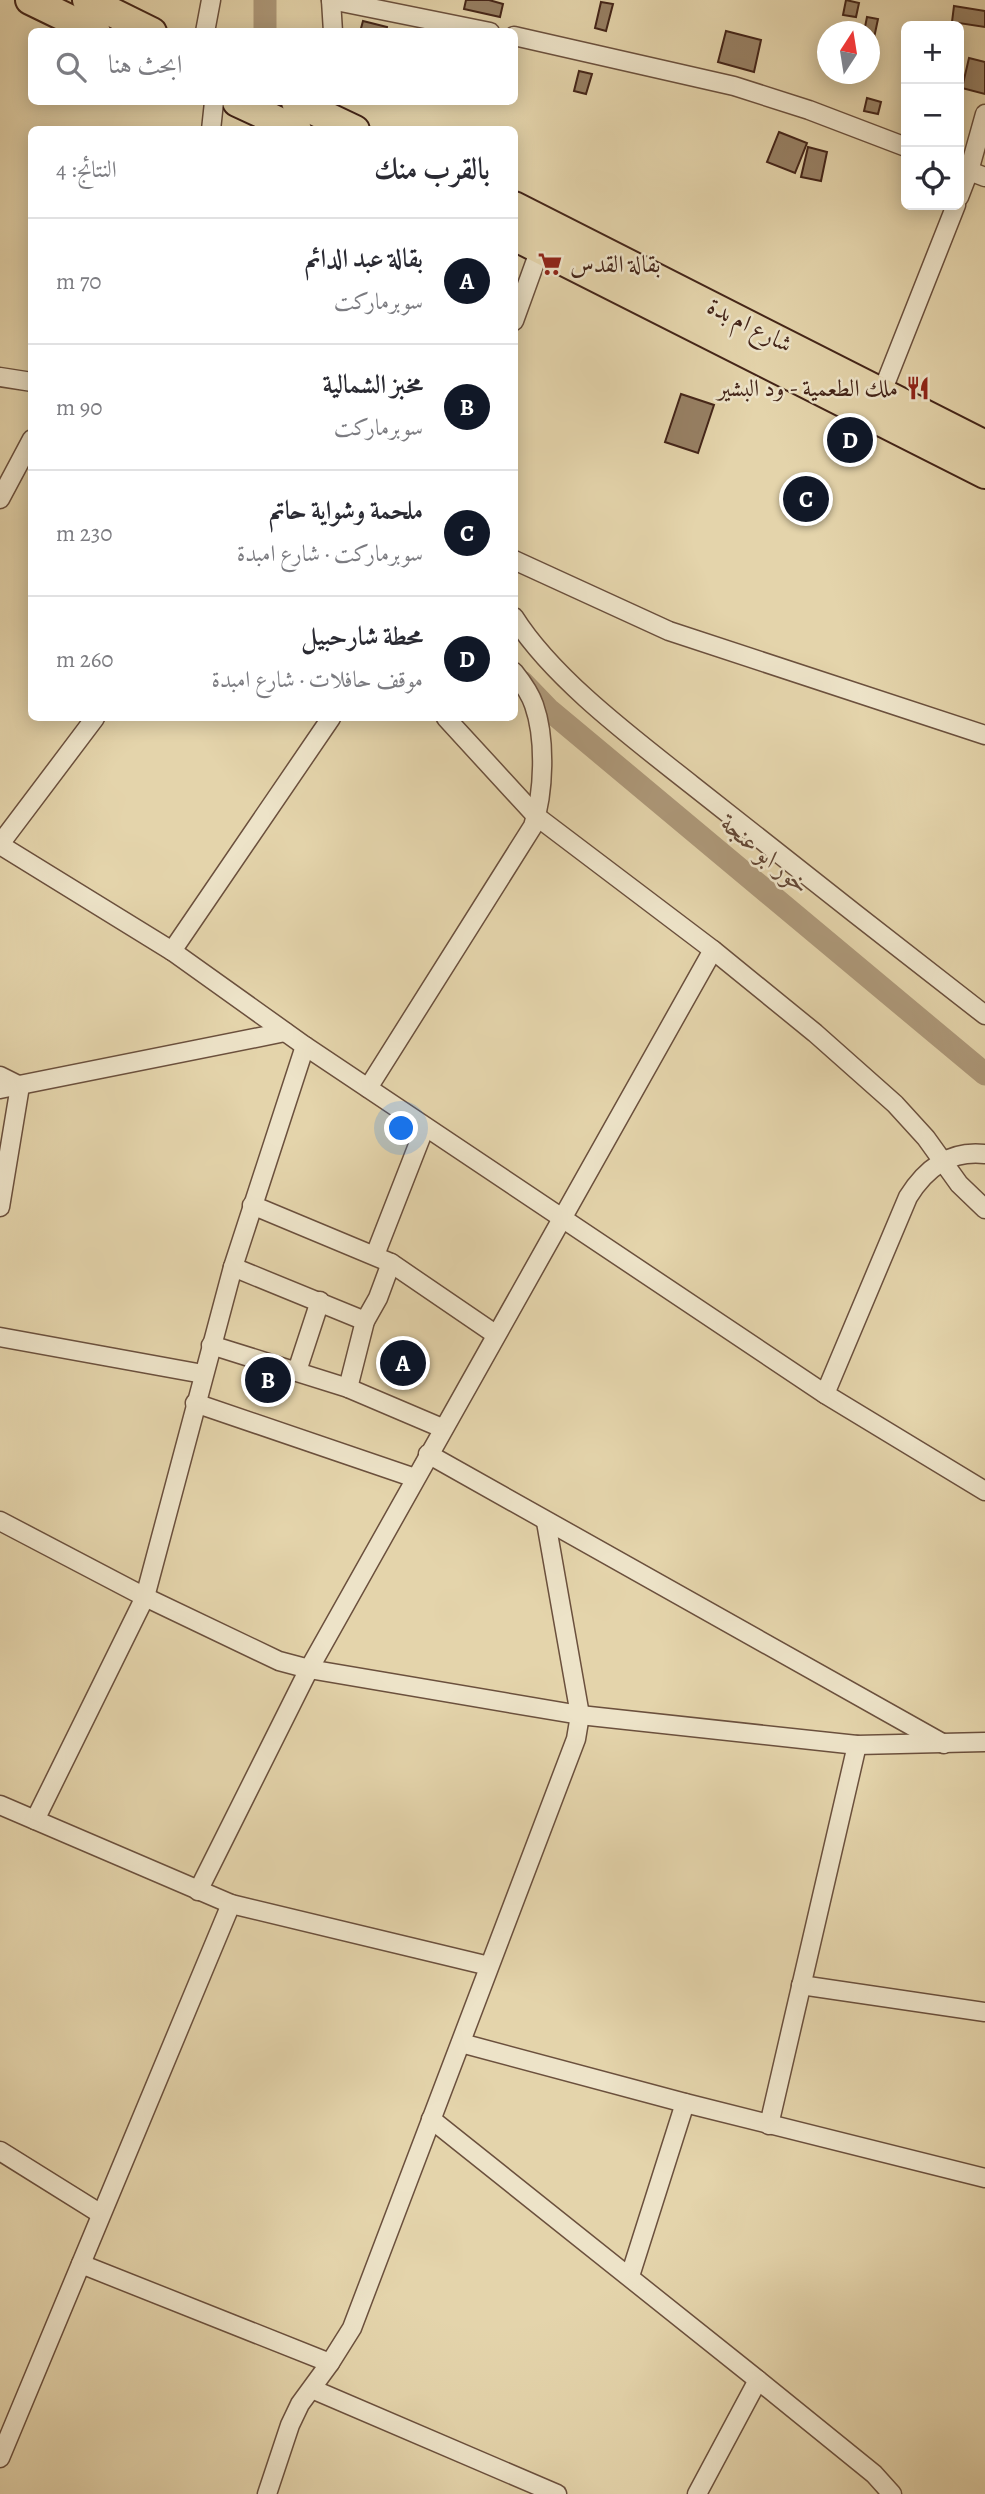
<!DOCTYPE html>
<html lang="ar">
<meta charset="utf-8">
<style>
:root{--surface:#fff;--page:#f7f7f7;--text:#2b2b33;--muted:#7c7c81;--line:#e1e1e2;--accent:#111827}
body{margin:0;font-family:Alegreya,Amiri,serif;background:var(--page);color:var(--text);direction:rtl}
.controls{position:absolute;right:21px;top:21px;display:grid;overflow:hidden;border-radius:10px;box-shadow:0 4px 18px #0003}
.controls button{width:63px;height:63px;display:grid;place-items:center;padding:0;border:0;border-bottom:2px solid var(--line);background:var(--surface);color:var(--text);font:35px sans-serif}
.compass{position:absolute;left:817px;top:21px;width:63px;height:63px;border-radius:50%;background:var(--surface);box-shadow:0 4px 18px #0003;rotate:12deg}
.you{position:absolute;left:402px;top:1129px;width:24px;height:24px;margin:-18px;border:5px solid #fff;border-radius:50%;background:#1a73e8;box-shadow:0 0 0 10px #1a73e833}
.badge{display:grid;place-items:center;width:46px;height:46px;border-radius:50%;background:var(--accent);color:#fff;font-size:23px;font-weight:700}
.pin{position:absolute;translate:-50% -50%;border:4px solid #fff;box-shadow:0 2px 7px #0006}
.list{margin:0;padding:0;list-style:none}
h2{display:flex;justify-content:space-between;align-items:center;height:91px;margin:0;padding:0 28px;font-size:30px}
h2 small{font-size:23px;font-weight:400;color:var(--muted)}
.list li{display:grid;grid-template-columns:46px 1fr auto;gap:21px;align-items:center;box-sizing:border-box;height:126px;padding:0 28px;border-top:2px solid var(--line)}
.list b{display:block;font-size:26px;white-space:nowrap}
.list p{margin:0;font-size:23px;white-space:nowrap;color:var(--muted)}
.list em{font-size:23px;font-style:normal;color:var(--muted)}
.icon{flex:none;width:38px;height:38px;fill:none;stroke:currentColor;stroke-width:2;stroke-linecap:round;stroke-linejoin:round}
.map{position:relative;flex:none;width:985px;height:2494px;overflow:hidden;direction:ltr}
.search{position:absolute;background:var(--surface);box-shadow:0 4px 18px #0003;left:28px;top:28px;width:490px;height:77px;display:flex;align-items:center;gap:18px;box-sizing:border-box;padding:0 24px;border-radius:10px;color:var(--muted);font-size:26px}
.panel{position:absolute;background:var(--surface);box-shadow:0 4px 18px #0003;left:28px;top:126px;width:490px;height:595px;border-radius:10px;direction:rtl}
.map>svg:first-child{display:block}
</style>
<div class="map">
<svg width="985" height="2494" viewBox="0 0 985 2494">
<rect width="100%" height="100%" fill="#e4d4ab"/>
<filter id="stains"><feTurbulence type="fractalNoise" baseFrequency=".00286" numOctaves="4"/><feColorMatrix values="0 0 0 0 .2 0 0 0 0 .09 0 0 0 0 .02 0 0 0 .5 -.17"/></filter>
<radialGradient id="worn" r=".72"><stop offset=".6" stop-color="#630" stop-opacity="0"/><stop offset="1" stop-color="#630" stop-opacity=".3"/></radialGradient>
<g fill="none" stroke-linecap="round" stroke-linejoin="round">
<!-- canal -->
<g stroke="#ad9879" stroke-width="23">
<path d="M265 32V0"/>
<path d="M522 682 548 709 985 1074"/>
</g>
</g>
<!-- building -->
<g fill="#978064" stroke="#432418" stroke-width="2">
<path d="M466 0H489L503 4 500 17 464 9Z"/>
<path d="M846 0 859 3 856 17 843 15Z"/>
<path d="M601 2 613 4 606 31 595 28Z"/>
<path d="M954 6 985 11V27L952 22Z"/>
<path d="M867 17 878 19 874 38 870 37V32H864Z"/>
<path d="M363 21 387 27 386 32H360Z"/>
<path d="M726 31 761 40 754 72 718 62Z"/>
<path d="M969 58 985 62V94L962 88Z"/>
<path d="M579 71 592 74 586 94 574 91Z"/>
<path d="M867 98 881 102 878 114 864 111Z"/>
<path d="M779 132 807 143 795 173 767 162Z"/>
<path d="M808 147 827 152 821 181 801 177Z"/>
<path d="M681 394 714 405 698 453 665 442Z"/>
</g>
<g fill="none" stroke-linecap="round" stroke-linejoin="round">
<!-- minor casing -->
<g stroke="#6b503d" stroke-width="21">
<g id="minor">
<path d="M331 0 490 32"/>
<path d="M331 0 333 32"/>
<path d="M205 32 211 0"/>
<path d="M514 36 734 86 809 110 906 147"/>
<path d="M211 130 214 102"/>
<path d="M959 167 985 177"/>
<path d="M959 197 969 171 985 114"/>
<path d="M514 321 540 249"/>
<path d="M0 377 32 382"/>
<path d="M882 392 956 205"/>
<path d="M0 499 32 439"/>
<path d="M514 560 669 631 985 735"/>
<path d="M514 617C553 679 634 739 692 785 789 862 887 939 985 1015"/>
<path d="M446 718 536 816 713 950 815 1033 895 1104 926 1138 959 1184 985 1209"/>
<path d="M0 844 95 718"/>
<path d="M0 845 172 951 305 1046 825 1394 985 1491"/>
<path d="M172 951 331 718"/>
<path d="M0 1076 20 1086 0 1207"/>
<path d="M368 1088 533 826C544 793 546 739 534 705 530 693 522 682 514 672"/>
<path d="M0 1089 285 1032"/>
<path d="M252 1205 391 1263 495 1334"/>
<path d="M375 1255 425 1127"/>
<path d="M233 1267 365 1321"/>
<path d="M0 1337 203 1374"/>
<path d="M211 1345 348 1388 442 1428"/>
<path d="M297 1371 320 1301"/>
<path d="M348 1388 365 1321 378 1298 391 1263"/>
<path d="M825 1394 908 1197C926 1168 950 1150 985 1154"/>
<path d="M195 1403 415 1478"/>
<path d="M428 1454 944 1744"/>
<path d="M0 1521 145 1597 279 1661 309 1669 580 1715 857 1745 985 1742"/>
<path d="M0 1805 231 1904 489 1966"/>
<path d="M35 1820 145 1597 233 1267 305 1046"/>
<path d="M198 1891 309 1669 713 950"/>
<path d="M801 1985 985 2012"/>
<path d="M461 2043 685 2103 985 2178"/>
<path d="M431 2119 758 2380 874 2474 892 2494"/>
<path d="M769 2125 857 1745"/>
<path d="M0 2151 101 2214"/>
<path d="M81 2264 330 2363"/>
<path d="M630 2276 685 2103"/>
<path d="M312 2389 557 2494"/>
<path d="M0 2458 231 1904"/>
<path d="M267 2494 290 2425 300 2404 330 2363 352 2328 576 1739 580 1715 546 1522"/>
<path d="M697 2494 758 2380"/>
</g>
</g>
<!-- primary casing -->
<g stroke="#432418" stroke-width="32">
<g id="primary">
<path d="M30 0 96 32"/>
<path d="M87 0 152 32"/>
<path d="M237 102 297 130"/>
<path d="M296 102 355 130"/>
<path d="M514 206 985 445"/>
<path d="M514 236 985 474"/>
</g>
</g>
<!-- minor -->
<use href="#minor" stroke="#ede3c8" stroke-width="18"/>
<!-- primary -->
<use href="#primary" stroke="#e4d4ab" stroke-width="28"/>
</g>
<!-- icons -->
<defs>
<g id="supermarket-bare" transform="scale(1.89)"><path d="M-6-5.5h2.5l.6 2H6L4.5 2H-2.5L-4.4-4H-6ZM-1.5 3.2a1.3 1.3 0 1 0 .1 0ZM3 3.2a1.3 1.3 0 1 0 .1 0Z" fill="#8f2418" stroke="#ede3c8" stroke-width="2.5" paint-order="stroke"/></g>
<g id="restaurant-bare" transform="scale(1.89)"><path d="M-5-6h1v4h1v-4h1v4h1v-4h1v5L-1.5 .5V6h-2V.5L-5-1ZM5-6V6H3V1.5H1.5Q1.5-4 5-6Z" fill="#8f2418" stroke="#ede3c8" stroke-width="2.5" paint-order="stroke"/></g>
</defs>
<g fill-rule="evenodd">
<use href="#supermarket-bare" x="550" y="264"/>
<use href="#restaurant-bare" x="918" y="388"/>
</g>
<g text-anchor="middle" stroke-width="5" stroke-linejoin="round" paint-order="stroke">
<!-- poi labels -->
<g font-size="24" fill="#432418" stroke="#ede3c8" text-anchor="start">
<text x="570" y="272">بقالة القدس</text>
<text x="898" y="396" text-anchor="end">ملك الطعمية - ود البشير</text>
</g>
<!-- street labels -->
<g font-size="24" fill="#432418" stroke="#ede3c8">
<text transform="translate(750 325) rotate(27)" y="8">شارع ام بدة</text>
</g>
<!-- water labels -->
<g font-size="26" font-style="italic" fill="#634735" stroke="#ede3c8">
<text transform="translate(766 854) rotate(40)" y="9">خور ابو عنجة</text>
</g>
</g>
<rect width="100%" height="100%" filter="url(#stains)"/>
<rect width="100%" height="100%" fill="url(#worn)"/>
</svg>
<div class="controls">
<button>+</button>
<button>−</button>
<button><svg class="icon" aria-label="locate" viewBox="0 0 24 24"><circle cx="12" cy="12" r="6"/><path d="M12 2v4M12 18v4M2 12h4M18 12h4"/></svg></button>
</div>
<svg class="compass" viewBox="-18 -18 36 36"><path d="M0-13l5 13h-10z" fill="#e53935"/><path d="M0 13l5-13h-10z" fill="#7c7c81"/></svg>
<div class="you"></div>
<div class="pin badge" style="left:403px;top:1363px">A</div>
<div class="pin badge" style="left:268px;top:1380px">B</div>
<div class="pin badge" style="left:806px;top:499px">C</div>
<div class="pin badge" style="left:850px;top:440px">D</div>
<div class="search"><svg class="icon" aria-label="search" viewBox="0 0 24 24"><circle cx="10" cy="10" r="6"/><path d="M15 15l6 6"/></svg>ابحث هنا</div>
<section class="panel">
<h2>بالقرب منك<small>النتائج: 4</small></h2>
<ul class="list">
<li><span class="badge">A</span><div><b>بقالة عبد الدائم</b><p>سوبرماركت</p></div><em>70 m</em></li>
<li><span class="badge">B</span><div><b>مخبز الشمالية</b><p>سوبرماركت</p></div><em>90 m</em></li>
<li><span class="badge">C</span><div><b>ملحمة وشواية حاتم</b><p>سوبرماركت · شارع امبدة</p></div><em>230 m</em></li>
<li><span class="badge">D</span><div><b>محطة شارحبيل</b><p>موقف حافلات · شارع امبدة</p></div><em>260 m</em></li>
</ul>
</section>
</div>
